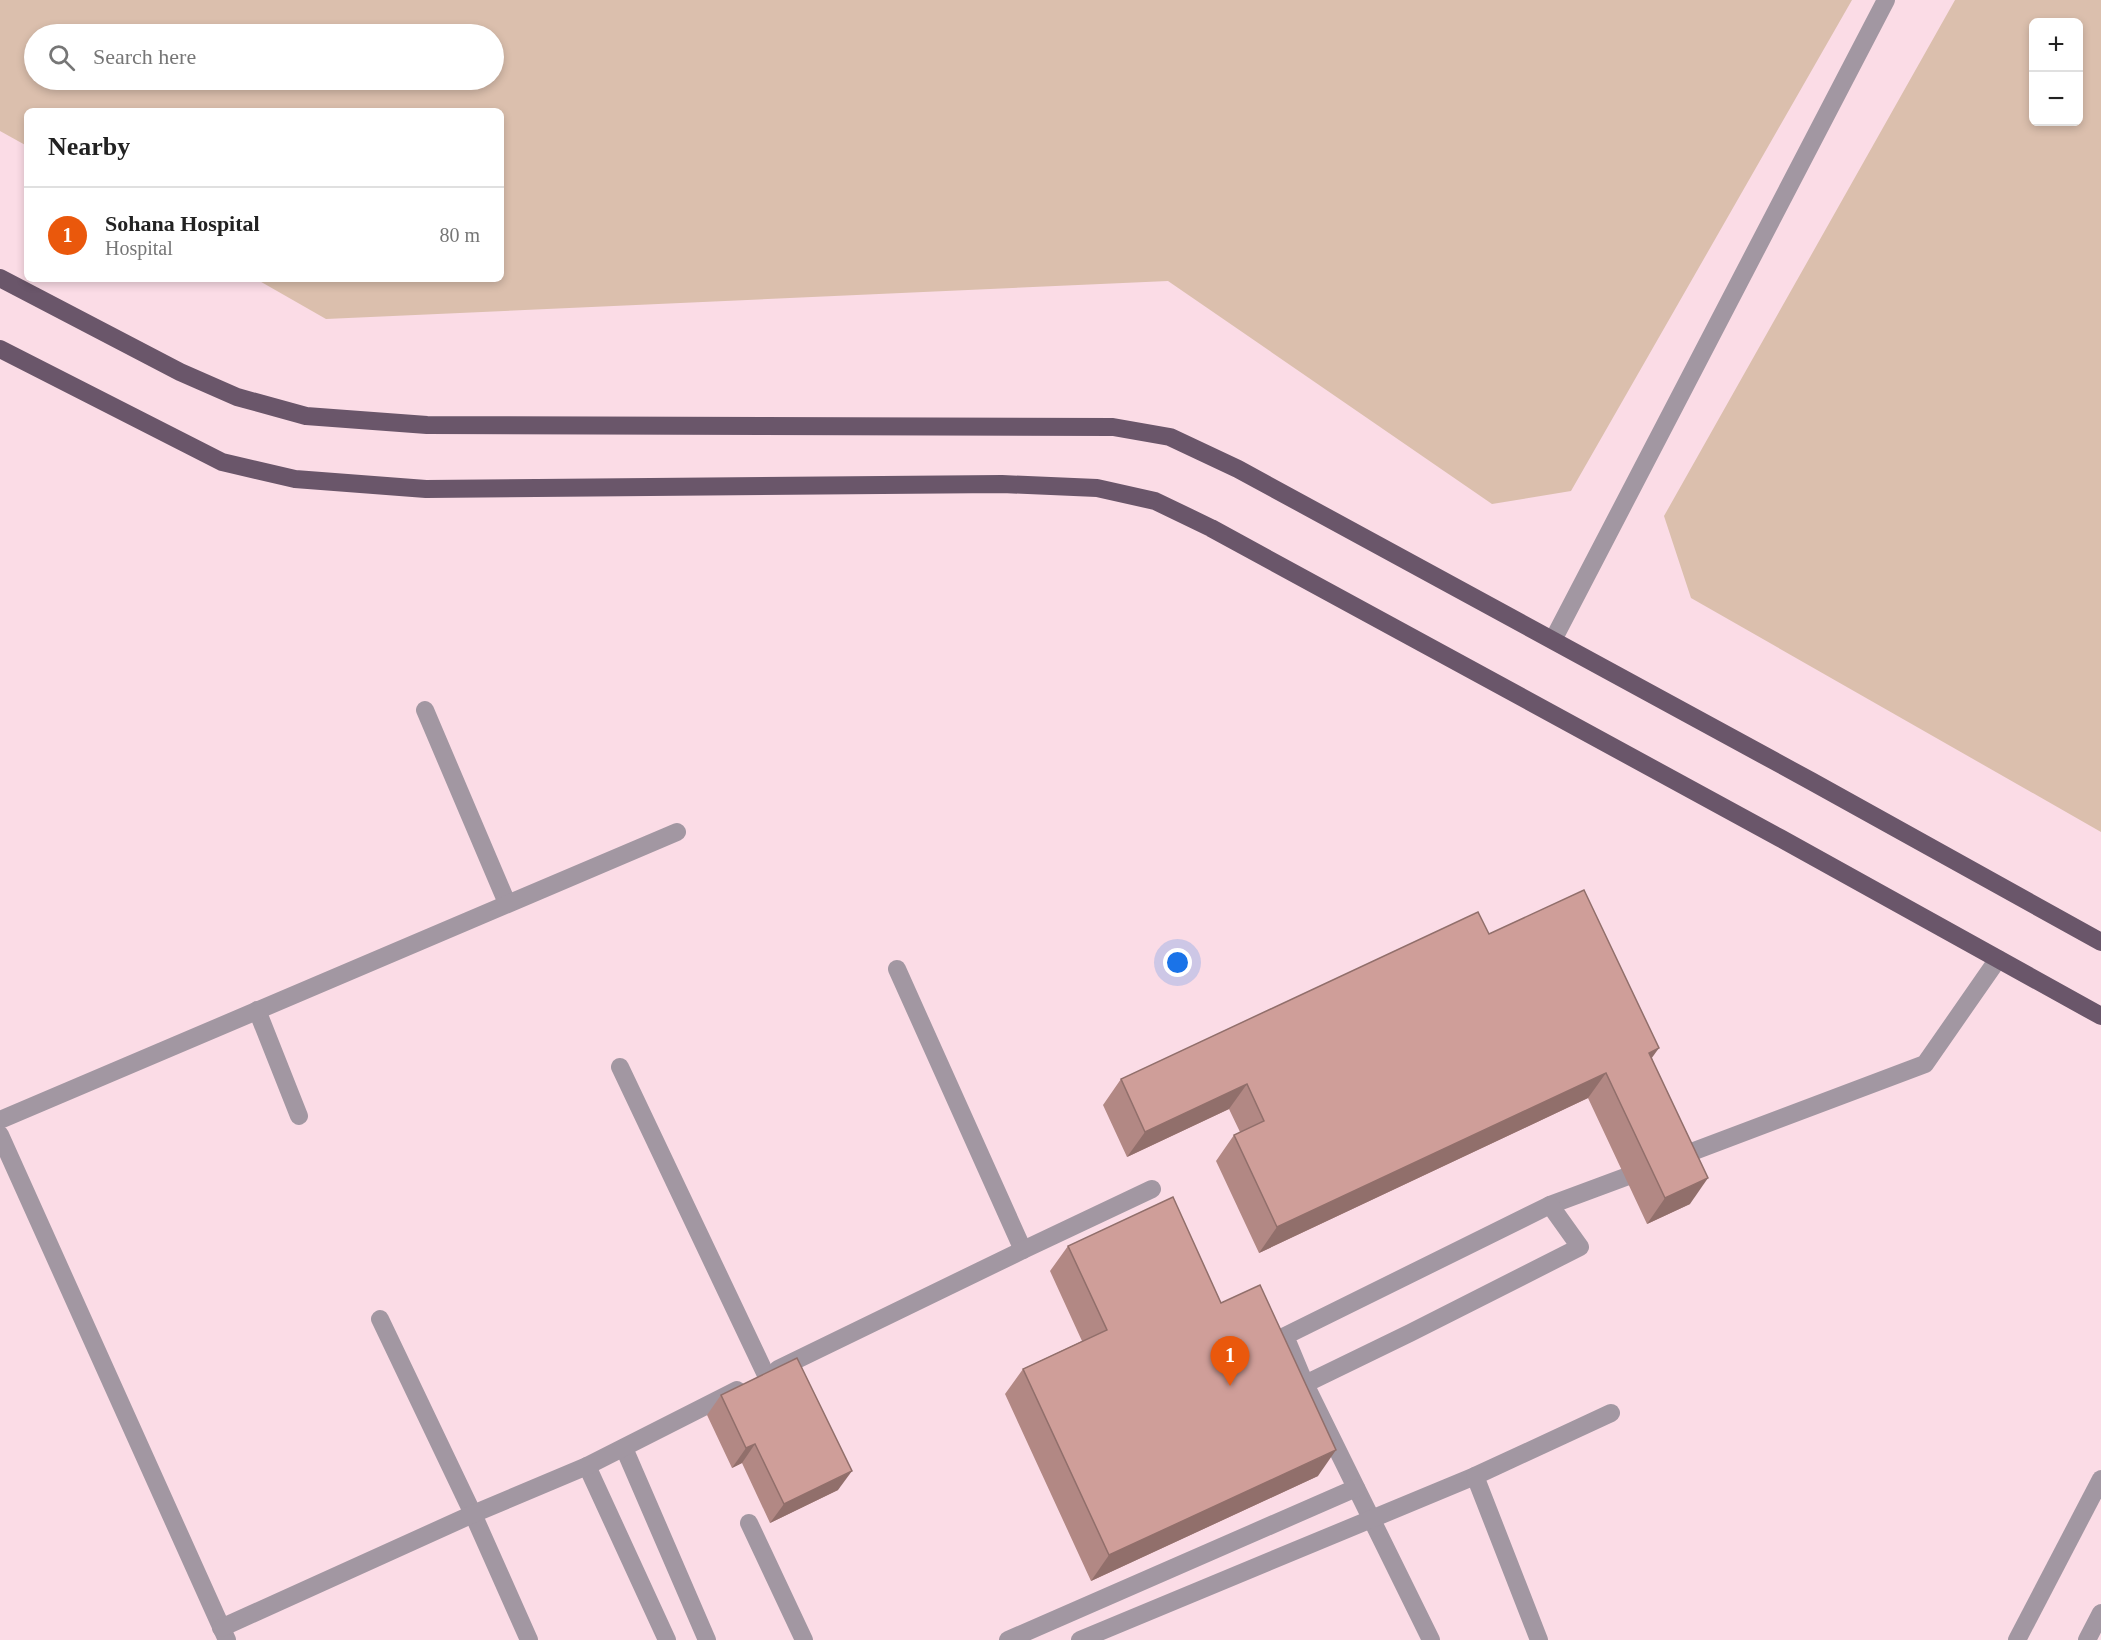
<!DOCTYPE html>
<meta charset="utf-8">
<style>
:root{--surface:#fff;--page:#f2f2f2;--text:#222;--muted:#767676;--line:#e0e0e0;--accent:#ea580c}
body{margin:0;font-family:Georgia,serif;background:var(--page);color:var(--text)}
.controls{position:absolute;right:18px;top:18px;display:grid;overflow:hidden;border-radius:9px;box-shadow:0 3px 9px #0003}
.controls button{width:54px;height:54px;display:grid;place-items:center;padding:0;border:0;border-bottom:2px solid var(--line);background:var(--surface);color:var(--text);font:30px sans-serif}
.you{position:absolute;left:1178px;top:963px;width:21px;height:21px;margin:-15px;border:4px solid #fff;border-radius:50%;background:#1a73e8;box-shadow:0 0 0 9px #1a73e833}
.badge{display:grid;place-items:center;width:39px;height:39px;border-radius:50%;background:var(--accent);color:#fff;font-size:20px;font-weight:700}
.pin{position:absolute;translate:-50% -50px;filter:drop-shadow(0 2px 3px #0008)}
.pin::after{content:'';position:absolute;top:32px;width:21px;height:18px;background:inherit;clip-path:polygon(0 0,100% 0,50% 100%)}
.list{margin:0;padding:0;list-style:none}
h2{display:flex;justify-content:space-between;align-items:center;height:78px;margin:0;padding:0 24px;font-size:26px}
h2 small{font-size:20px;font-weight:400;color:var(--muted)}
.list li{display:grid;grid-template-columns:39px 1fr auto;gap:18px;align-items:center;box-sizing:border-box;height:96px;padding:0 24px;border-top:2px solid var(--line)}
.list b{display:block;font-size:22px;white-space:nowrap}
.list p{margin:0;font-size:20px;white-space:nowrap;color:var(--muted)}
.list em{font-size:20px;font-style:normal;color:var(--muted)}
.icon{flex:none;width:33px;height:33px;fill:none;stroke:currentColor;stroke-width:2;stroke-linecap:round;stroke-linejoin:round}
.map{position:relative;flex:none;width:2101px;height:1640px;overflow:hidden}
.search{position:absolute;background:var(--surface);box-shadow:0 3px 9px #0003;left:24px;top:24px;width:480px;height:66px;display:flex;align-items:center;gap:15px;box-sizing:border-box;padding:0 21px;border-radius:33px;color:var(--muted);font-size:22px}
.panel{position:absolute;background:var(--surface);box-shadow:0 3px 9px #0003;left:24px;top:108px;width:480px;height:174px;border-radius:9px}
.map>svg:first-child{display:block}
</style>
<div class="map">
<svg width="2101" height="1640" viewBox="0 0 2101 1640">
<rect width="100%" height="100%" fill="#fbdce6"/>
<!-- green -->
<g fill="#dbbfad" fill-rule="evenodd">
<path d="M0 0H1852L1571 491 1492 504 1168 281 326 319 256 279H501V111H27V146L0 131ZM34 34H494V80H34Z"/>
<path d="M1955 0H2101V832L1691 598 1664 516ZM2034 22H2078V122H2034Z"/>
</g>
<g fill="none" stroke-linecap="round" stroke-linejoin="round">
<!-- minor -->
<g stroke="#a297a2" stroke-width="18">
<path d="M1553 640 1886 0"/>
<path d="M425 710 507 903"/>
<path d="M897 969 1023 1250"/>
<path d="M257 1010 299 1116"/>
<path d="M620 1067 766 1375"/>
<path d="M0 1120 677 832"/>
<path d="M0 1135 227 1640"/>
<path d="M1673 1159 1925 1064 1998 959"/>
<path d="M1550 1205 1647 1169"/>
<path d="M380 1319 473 1514 529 1640"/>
<path d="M778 1369 1023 1250 1152 1189"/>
<path d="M1305 1384 1410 1333 1580 1247 1550 1205 1285 1336 1305 1384 1431 1640"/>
<path d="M624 1448 707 1640"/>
<path d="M587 1466 667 1640"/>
<path d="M749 1523 804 1640"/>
<path d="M221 1628 473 1514 587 1466 737 1390"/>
<path d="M1008 1640 1356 1488"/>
<path d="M1080 1640 1475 1476"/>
<path d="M1539 1640 1475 1476 1611 1413"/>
<path d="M2017 1640 2101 1479"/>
<path d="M2087 1640 2101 1613"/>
</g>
<!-- major -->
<g stroke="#6a566a" stroke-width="18">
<path d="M0 278 180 372 237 397 306 416 427 425 1113 427 1170 437 1238 469 1811 781 2101 942"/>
<path d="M0 349 222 462 295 479 426 489 1002 484 1097 488 1155 501 1211 528 1780 838 2101 1016"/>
</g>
</g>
<!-- wall -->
<g fill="#b28884">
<path d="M1489 934 1652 1058 1690 1204 1647 1224 1588 1098 1259 1253 1216 1161 1234 1135 1240 1132 1229 1109 1127 1157 1103 1105 1121 1079Z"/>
<path d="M1068 1246 1221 1303 1318 1476 1091 1581 1005 1394 1023 1369 1082 1341 1050 1271Z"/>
<path d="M721 1395 838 1490 770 1523 742 1463 732 1468 707 1415Z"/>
</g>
<!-- shaded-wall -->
<g fill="#916f6b">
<path d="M1659 1048 1641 1073 1649 1053Z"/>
<path d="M1606 1073 1588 1098 1259 1253 1277 1227Z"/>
<path d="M1247 1084 1229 1109 1127 1157 1145 1132Z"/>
<path d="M1708 1178 1690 1204 1647 1224 1665 1198Z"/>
<path d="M755 1444 742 1463 732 1468 746 1448Z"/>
<path d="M1336 1450 1318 1476 1091 1581 1109 1555Z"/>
<path d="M852 1471 838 1490 770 1523 784 1504Z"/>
</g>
<!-- building -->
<g fill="#cf9e99" stroke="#916f6b" stroke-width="1.5">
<path d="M1584 890 1659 1048 1649 1053 1708 1178 1665 1198 1606 1073 1277 1227 1234 1135 1264 1121 1247 1084 1145 1132 1121 1079 1478 912 1489 934Z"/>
<path d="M1173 1197 1221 1303 1260 1285 1336 1450 1109 1555 1023 1369 1107 1330 1068 1246Z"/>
<path d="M797 1358 852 1471 784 1504 755 1444 746 1448 721 1395Z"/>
</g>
</svg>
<div class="controls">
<button>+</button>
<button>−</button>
</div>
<div class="you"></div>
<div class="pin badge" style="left:1230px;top:1386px">1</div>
<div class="search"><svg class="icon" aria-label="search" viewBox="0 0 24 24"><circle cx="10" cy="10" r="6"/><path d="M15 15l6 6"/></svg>Search here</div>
<section class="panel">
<h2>Nearby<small></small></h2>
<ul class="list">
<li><span class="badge">1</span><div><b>Sohana Hospital</b><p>Hospital</p></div><em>80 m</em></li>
</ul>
</section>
</div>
